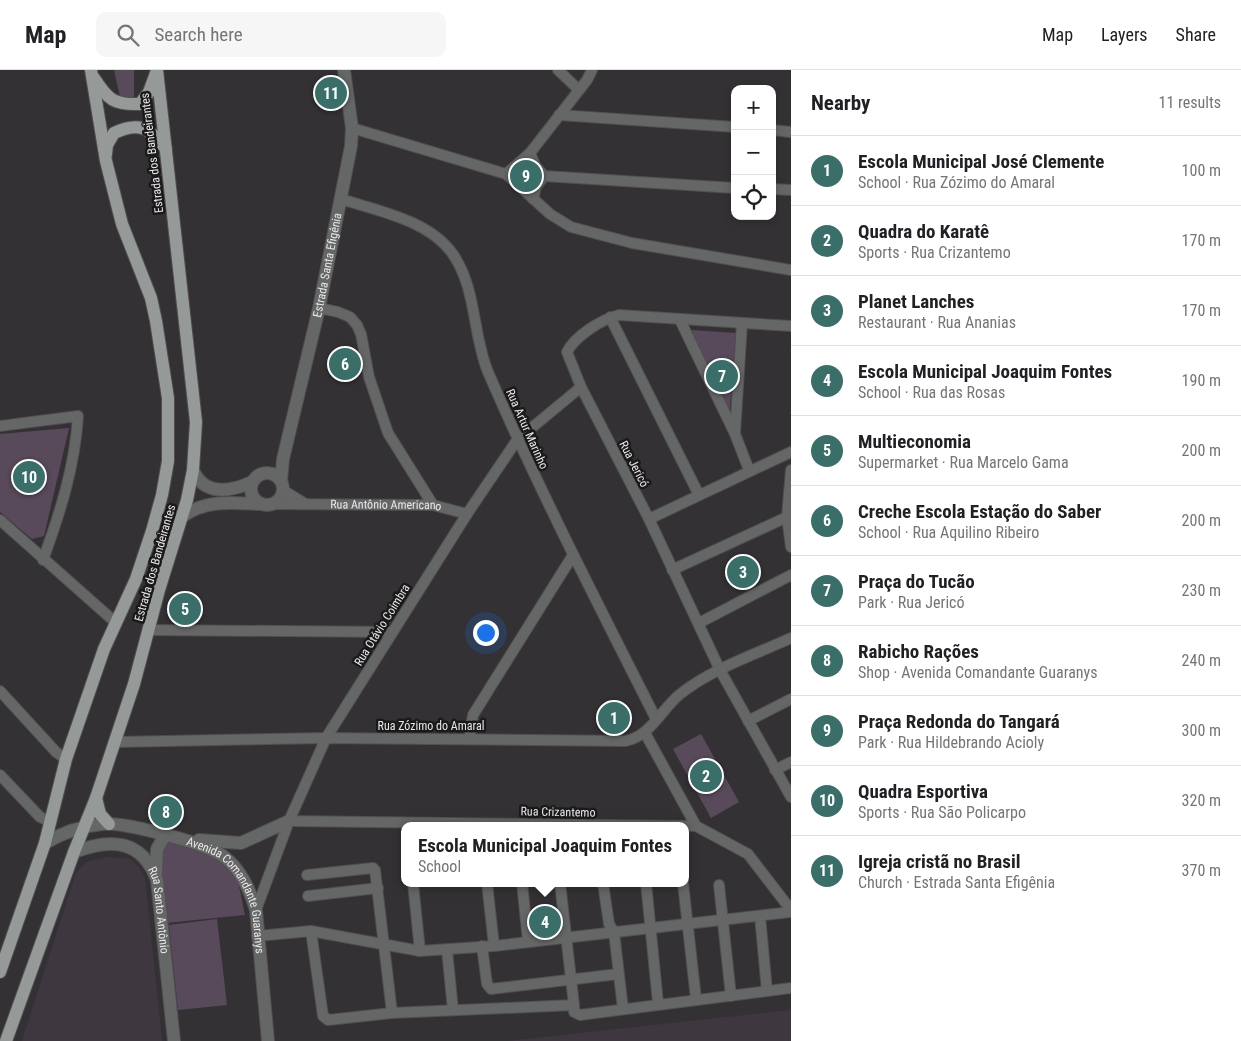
<!DOCTYPE html>
<meta charset="utf-8">
<style>
:root{--surface:#fff;--page:#f6f6f6;--text:#202124;--muted:#757577;--line:#e0e0e0;--accent:#3a6f69}
body{margin:0;font-family:"Roboto Condensed",sans-serif;background:var(--page);color:var(--text)}
.controls{position:absolute;right:15px;top:15px;display:grid;overflow:hidden;border-radius:10px;box-shadow:0 2px 8px #0003}
.controls button{width:45px;height:45px;display:grid;place-items:center;padding:0;border:0;border-bottom:1px solid var(--line);background:var(--surface);color:var(--text);font:25px sans-serif}
.you{position:absolute;left:485px;top:562px;width:18px;height:18px;margin:-12px;border:4px solid #fff;border-radius:50%;background:#1a73e8;box-shadow:0 0 0 8px #1a73e833}
.badge{display:grid;place-items:center;width:32px;height:32px;border-radius:50%;background:var(--accent);color:#fff;font-size:16px;font-weight:700}
.pin{position:absolute;translate:-50% -50%;border:2px solid #fff;box-shadow:0 1px 5px #0006}
.popup{position:absolute;left:401px;top:752px;width:288px;height:65px;box-sizing:border-box;display:grid;place-content:center;border-radius:10px;background:var(--surface);filter:drop-shadow(0 1px 4px #0005);font-size:16px;white-space:nowrap;color:var(--muted)}
.popup b{font-size:19px;color:var(--text)}
.popup::after{content:'';position:absolute;left:50%;top:100%;margin-left:-10px;border:10px solid transparent;border-top-color:var(--surface)}
.list{margin:0;padding:0;list-style:none}
h2{display:flex;justify-content:space-between;align-items:center;height:65px;margin:0;padding:0 20px;font-size:21px}
h2 small{font-size:16px;font-weight:400;color:var(--muted)}
.list li{display:grid;grid-template-columns:32px 1fr auto;gap:15px;align-items:center;box-sizing:border-box;height:70px;padding:0 20px;border-top:1px solid var(--line)}
.list b{display:block;font-size:19px;white-space:nowrap}
.list p{margin:0;font-size:16px;white-space:nowrap;color:var(--muted)}
.list em{font-size:16px;font-style:normal;color:var(--muted)}
.icon{flex:none;width:28px;height:28px;fill:none;stroke:currentColor;stroke-width:2;stroke-linecap:round;stroke-linejoin:round}
.map{position:relative;flex:none;width:791px;height:971px;overflow:hidden}
header{display:flex;align-items:center;gap:30px;box-sizing:border-box;height:70px;padding:0 25px;background:var(--surface);border-bottom:1px solid var(--line)}
header strong{font-size:24px}
nav{display:flex;gap:28px;margin-inline-start:auto;font-size:18px}
.search{width:350px;height:45px;background:var(--page);display:flex;align-items:center;gap:12px;box-sizing:border-box;padding:0 18px;border-radius:10px;color:var(--muted);font-size:19px}
main{display:flex}
aside{flex:1;background:var(--surface)}
.map>svg:first-child{display:block}
</style>
<header>
<strong>Map</strong>
<div class="search"><svg class="icon" aria-label="search" viewBox="0 0 24 24"><circle cx="10" cy="10" r="6"/><path d="M15 15l6 6"/></svg>Search here</div>
<nav><a>Map</a><a>Layers</a><a>Share</a></nav>
</header>
<main>
<div class="map">
<svg width="791" height="971" viewBox="0 0 791 971">
<rect width="100%" height="100%" fill="#343135"/>
<!-- built -->
<g fill="#3f3740">
<path d="M109 787 130 789 139 797 145 808 162 971H22L76 803 86 792Z"/>
<path d="M791 940V971H507Z"/>
</g>
<!-- green -->
<g fill="#594a5b">
<path d="M114 0H134V27L121 31Z"/>
<circle cx="526" cy="105" r="10"/>
<path d="M691 260 736 263 729 350Z"/>
<path d="M69 358 44 466 32 469 0 442V364Z"/>
<path d="M701 664 739 732 711 748 673 679Z"/>
<path d="M167 769C189 775 224 785 235 807 241 817 242 834 245 845L166 853 159 787Z"/>
<path d="M217 849 227 935 178 940 169 855Z"/>
</g>
<g fill="none" stroke-linecap="round" stroke-linejoin="round">
<!-- minor casing -->
<g stroke="#514e52" stroke-width="12">
<g id="minor">
<path d="M558 0 579 20"/>
<path d="M559 45 735 57"/>
<path d="M352 58 506 104 550 144 571 157 632 173 791 200"/>
<path d="M772 60 791 62"/>
<path d="M530 83 535 95 544 106 735 118"/>
<path d="M506 104 530 83 587 10 592 0"/>
<path d="M772 119 791 120"/>
<path d="M341 129C378 141 428 150 452 183 477 218 472 263 488 302 539 420 598 534 656 649"/>
<path d="M533 129 536 117 544 106"/>
<path d="M319 238 338 242 350 247 357 255 361 264 369 307 388 363 433 435"/>
<path d="M610 247 699 425"/>
<path d="M680 250 735 364 749 400"/>
<path d="M791 256 619 245C602 249 575 266 567 282L581 317 649 449 720 600 791 727"/>
<path d="M0 356 78 346C75 396 60 443 43 490"/>
<path d="M735 363 742 253"/>
<path d="M791 400 787 447 791 477"/>
<path d="M283 420 304 433"/>
<path id="s1" d="M271 434 433 435 467 444"/>
<path d="M649 449 791 382"/>
<path d="M0 450 115 552"/>
<path d="M672 500 787 447"/>
<path d="M699 553 791 505"/>
<path d="M150 560 392 562"/>
<path d="M0 621 56 682 66 689"/>
<path d="M748 651 791 629"/>
<path d="M645 663 696 756"/>
<path d="M469 669 473 645 573 485"/>
<path d="M116 672 326 668 625 671C650 667 661 640 679 625 711 599 754 585 791 568"/>
<path d="M775 700 791 692"/>
<path d="M0 705 40 747 51 752"/>
<path d="M289 751 696 756 748 784 791 840"/>
<path d="M307 805 373 798 375 800 392 943"/>
<path d="M413 813 420 881"/>
<path d="M487 813 494 876"/>
<path d="M522 813 528 871"/>
<path d="M560 813 574 935"/>
<path d="M603 813 609 854 614 862 623 939"/>
<path d="M646 813 658 933"/>
<path d="M683 813 696 929"/>
<path d="M719 815 731 926"/>
<path d="M308 826 378 818"/>
<path d="M256 840 289 751 326 668 467 444 517 370 581 317"/>
<path d="M760 846 767 921"/>
<path d="M311 861 323 946 328 950 392 943 574 935V942L580 945 791 918"/>
<path d="M257 866 311 861 420 881 494 876 791 842"/>
<path d="M482 876 487 914 491 919 618 904"/>
<path d="M447 880 453 940"/>
</g>
</g>
<!-- tertiary casing -->
<g stroke="#514e52" stroke-width="14">
<g id="tertiary">
<path d="M193 400C204 426 230 422 252 412"/>
<circle cx="267" cy="419" r="16"/>
<path id="s2" d="M281 411 283 389 319 238 351 76 352 58 344 0"/>
<path d="M183 446C207 429 233 433 261 434"/>
<path d="M199 770 241 773 289 751"/>
<path id="s3" d="M45 773C62 763 82 756 102 754 125 752 200 772 220 784 239 796 250 820 256 840L268 971"/>
<path id="s4" d="M74 782C110 768 142 769 157 810L174 971"/>
<path d="M156 803 157 779 165 765"/>
</g>
</g>
<!-- primary casing -->
<g stroke="#514e52" stroke-width="14">
<g id="primary">
<path d="M94 8C108 30 114 35 140 34L149 22 156 3"/>
<path d="M106 84 107 75 114 63C140 51 150 58 166 79"/>
<path d="M96 728 100 744 109 754"/>
<path d="M0 902 45 773 66 689 104 579 136 509 152 461 162 425 168 391V328L156 251 151 228 122 154 106 91 91 0"/>
<path d="M6 971 74 782 96 728 134 614 159 520 187 430 193 400 196 352 157 0"/>
</g>
</g>
<!-- minor -->
<use href="#minor" stroke="#646766" stroke-width="10"/>
<!-- tertiary -->
<use href="#tertiary" stroke="#646766" stroke-width="12"/>
<!-- primary -->
<use href="#primary" stroke="#959a99" stroke-width="12"/>
</g>
<g text-anchor="middle" stroke-width="5" stroke-linejoin="round" paint-order="stroke">
<!-- street labels -->
<g font-size="12" fill="#e9e7e9" stroke="#1b1a1b">
<text transform="translate(152 83) rotate(-97)" y="4">Estrada dos Bandeirantes</text>
<text dy="4" stroke="none"><textPath href="#s2" startOffset="221">Estrada Santa Efigênia</textPath></text>
<text transform="translate(527 359) rotate(66)" y="4">Rua Artur Marinho</text>
<text transform="translate(634 394) rotate(63)" y="4">Rua Jericó</text>
<text dy="4" stroke="none"><textPath href="#s1" startOffset="115">Rua Antônio Americano</textPath></text>
<text transform="translate(155 493) rotate(-74)" y="4">Estrada dos Bandeirantes</text>
<text transform="translate(382 555) rotate(-58)" y="4">Rua Otávio Coimbra</text>
<text x="431" y="660">Rua Zózimo do Amaral</text>
<text transform="translate(558 742) rotate(1)" y="4">Rua Crizantemo</text>
<text dy="4" stroke="none"><textPath href="#s3" startOffset="221">Avenida Comandante Guaranys</textPath></text>
<text dy="4" stroke="none"><textPath href="#s4" startOffset="131">Rua Santo Antônio</textPath></text>
</g>
</g>
</svg>
<div class="controls">
<button>+</button>
<button>−</button>
<button><svg class="icon" aria-label="locate" viewBox="0 0 24 24"><circle cx="12" cy="12" r="6"/><path d="M12 2v4M12 18v4M2 12h4M18 12h4"/></svg></button>
</div>
<div class="you"></div>
<div class="pin badge" style="left:614px;top:648px">1</div>
<div class="pin badge" style="left:706px;top:706px">2</div>
<div class="pin badge" style="left:743px;top:502px">3</div>
<div class="pin badge" style="left:545px;top:852px">4</div>
<div class="popup"><b>Escola Municipal Joaquim Fontes</b>School</div>
<div class="pin badge" style="left:185px;top:539px">5</div>
<div class="pin badge" style="left:345px;top:294px">6</div>
<div class="pin badge" style="left:722px;top:306px">7</div>
<div class="pin badge" style="left:166px;top:742px">8</div>
<div class="pin badge" style="left:526px;top:106px">9</div>
<div class="pin badge" style="left:29px;top:407px">10</div>
<div class="pin badge" style="left:331px;top:23px">11</div>
</div>
<aside>
<h2>Nearby<small>11 results</small></h2>
<ul class="list">
<li><span class="badge">1</span><div><b>Escola Municipal José Clemente</b><p>School · Rua Zózimo do Amaral</p></div><em>100 m</em></li>
<li><span class="badge">2</span><div><b>Quadra do Karatê</b><p>Sports · Rua Crizantemo</p></div><em>170 m</em></li>
<li><span class="badge">3</span><div><b>Planet Lanches</b><p>Restaurant · Rua Ananias</p></div><em>170 m</em></li>
<li><span class="badge">4</span><div><b>Escola Municipal Joaquim Fontes</b><p>School · Rua das Rosas</p></div><em>190 m</em></li>
<li><span class="badge">5</span><div><b>Multieconomia</b><p>Supermarket · Rua Marcelo Gama</p></div><em>200 m</em></li>
<li><span class="badge">6</span><div><b>Creche Escola Estação do Saber</b><p>School · Rua Aquilino Ribeiro</p></div><em>200 m</em></li>
<li><span class="badge">7</span><div><b>Praça do Tucão</b><p>Park · Rua Jericó</p></div><em>230 m</em></li>
<li><span class="badge">8</span><div><b>Rabicho Rações</b><p>Shop · Avenida Comandante Guaranys</p></div><em>240 m</em></li>
<li><span class="badge">9</span><div><b>Praça Redonda do Tangará</b><p>Park · Rua Hildebrando Acioly</p></div><em>300 m</em></li>
<li><span class="badge">10</span><div><b>Quadra Esportiva</b><p>Sports · Rua São Policarpo</p></div><em>320 m</em></li>
<li><span class="badge">11</span><div><b>Igreja cristã no Brasil</b><p>Church · Estrada Santa Efigênia</p></div><em>370 m</em></li>
</ul>
</aside>
</main>
